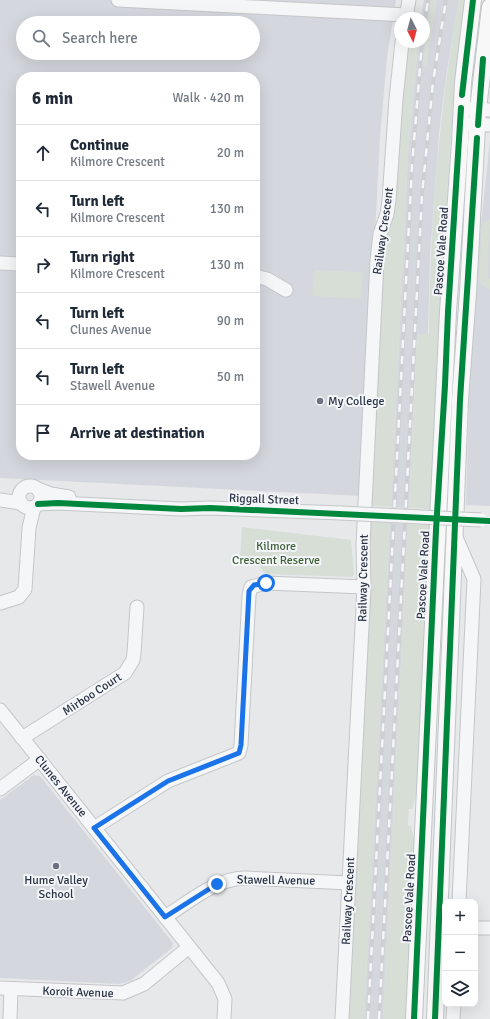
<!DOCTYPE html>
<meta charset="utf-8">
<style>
:root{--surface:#fff;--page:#f2f2f3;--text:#1f2937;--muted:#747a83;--line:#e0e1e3}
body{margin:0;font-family:Signika,sans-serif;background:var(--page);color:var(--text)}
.controls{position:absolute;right:12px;bottom:12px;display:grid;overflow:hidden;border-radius:8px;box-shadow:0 4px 16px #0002}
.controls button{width:36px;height:36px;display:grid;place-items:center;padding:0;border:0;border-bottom:1px solid var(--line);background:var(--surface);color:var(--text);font:20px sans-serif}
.compass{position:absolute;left:394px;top:12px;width:36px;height:36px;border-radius:50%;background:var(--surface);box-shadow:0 4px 16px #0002;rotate:174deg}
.stop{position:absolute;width:12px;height:12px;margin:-9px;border:3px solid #1a73e8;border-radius:50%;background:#fff}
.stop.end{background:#1a73e8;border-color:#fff;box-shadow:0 1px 4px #0008}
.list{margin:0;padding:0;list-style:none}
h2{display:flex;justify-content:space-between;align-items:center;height:52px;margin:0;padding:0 16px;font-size:17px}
h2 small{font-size:13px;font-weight:400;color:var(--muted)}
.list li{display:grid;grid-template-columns:26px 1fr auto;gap:12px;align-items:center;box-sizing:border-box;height:56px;padding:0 16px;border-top:1px solid var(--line)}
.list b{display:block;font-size:15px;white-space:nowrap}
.list p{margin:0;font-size:13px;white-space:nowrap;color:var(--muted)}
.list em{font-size:13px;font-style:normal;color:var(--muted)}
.icon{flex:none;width:22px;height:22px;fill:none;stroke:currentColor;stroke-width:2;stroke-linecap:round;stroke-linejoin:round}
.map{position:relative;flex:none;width:490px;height:1019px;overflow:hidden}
.search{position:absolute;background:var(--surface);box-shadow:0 4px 16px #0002;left:16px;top:16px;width:244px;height:44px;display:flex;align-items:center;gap:10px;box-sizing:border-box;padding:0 14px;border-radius:22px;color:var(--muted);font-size:15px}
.panel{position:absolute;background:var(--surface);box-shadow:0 4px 16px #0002;left:16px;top:72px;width:244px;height:388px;border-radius:16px}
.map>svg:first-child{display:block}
</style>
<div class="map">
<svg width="490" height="1019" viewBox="0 0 490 1019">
<rect width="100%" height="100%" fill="#e6e8ea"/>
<!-- built -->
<g fill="#d4d7dd" fill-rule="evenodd">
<path d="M0 0H396L387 57 380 137 362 496 0 478ZM23 23H253V53H23ZM21 77H255V455H21Z"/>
<path d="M424 0H431L423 65H426L437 0H459L447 70 439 133 430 255 428 334H417L409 508 391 507 408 154 418 42H424V18H421Z"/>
<path d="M490 140V506L466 505 470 371 477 263Z"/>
<path d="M390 523 408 524 383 1019H364Z"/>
<path d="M34 775 40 776 173 943 172 948 130 981 119 984 0 978V800Z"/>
</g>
<!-- green -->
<g fill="#d6ded6">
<path d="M431 0H437L426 66 423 65Z"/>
<path d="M459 0H465L450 146 431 509 409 508 417 334H429C430 220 439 112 459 0Z"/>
<path d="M408 42H418L408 154 391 507 370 506 381 276Z"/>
<path d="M490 219 488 278 490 279V290L480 283 479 275 482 223Z"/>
<path d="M314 270 363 272 361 299 312 296Z"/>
<path d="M369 522 390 523 364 1019H346Z"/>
<path d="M408 524 430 525 418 788 412 809H409L408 825 411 826 416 847 408 1019H383Z"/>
<path d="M242 527 351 540 354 574 352 577 266 574 255 562 240 560Z"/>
</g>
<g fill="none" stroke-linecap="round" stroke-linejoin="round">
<!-- minor casing -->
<g stroke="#c4c6c8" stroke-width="15">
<g id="minor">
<path d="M118 0 406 15"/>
<path d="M406 18 409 0"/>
<path d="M468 109 490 110"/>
<path d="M468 124 490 125"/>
<path d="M0 263 21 264"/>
<path d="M255 276 267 279 286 290"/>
<circle cx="30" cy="497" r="11"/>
<path d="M38 489 51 494 69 497"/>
<path d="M0 500 21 503"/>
<path d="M38 504 58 503 181 509 210 508 341 513"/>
<path d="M455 535 474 579 459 902"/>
<path d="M0 603 19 597 25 589 29 528 34 507"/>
<path d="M0 710 218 983 225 999 224 1019"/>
<path d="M22 738 125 673 133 660 134 653 137 607"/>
<path d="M0 789 40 759"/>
<path d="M94 828 168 781 239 753 241 745 249 595 251 587 266 583 364 587"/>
<path d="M165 917C189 902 215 879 244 878L349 883"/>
<path d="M475 928H490"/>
<path d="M0 988 123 993 144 984 189 947"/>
<path d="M10 1019 11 989"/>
<path d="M342 1019 364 587 363 544 377 261 380 234 387 214 389 200 396 99 402 42"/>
<path d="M453 1019 454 1004"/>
</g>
</g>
<!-- major casing -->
<g stroke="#c2c5c8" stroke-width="18">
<g id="major">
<path d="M414 1019 448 312 460 142 463 82 473 0"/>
<path d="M435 1019 460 400 468 293 478 109 490 7"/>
</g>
</g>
<!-- minor -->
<use href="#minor" stroke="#f5f6f7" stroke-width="13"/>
<!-- major -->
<use href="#major" stroke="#f8f8f8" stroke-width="16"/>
<!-- rail casing -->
<g stroke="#cecfd2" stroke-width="4">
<g id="rail">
<path d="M424 27 428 0"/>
<path d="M368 1019 412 166 422 42"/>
<path d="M379 1019 422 195 433 82 446 0"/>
</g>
</g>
<!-- rail -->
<use href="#rail" stroke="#f4f6f9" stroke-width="2.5" stroke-dasharray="8" stroke-linecap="butt"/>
<!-- minor-bridge casing -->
<g stroke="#c4c6c8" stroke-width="15" stroke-linecap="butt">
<path id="minor-bridge" d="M341 513 481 520"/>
</g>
<!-- minor-bridge -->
<use href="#minor-bridge" stroke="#f5f6f7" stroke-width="13"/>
<!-- cycleway casing -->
<g stroke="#f4f6f9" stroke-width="8">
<g id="cycleway">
<path d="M462 95 473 0"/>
<path d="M478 125 483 59"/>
<path d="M38 504 58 503 181 509 210 508 490 521"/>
<path d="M414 1019 436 530 445 385 448 312 461 108"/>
<path d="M435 1019 460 400 477 138"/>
</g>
</g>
<!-- cycleway -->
<use href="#cycleway" stroke="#00873e" stroke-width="6"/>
</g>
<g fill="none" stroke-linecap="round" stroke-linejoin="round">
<!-- route -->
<path stroke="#1a73e8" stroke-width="5" d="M217 884 165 917 94 828 168 781 239 753 241 745 249 591 254 585 266 583"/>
</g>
<!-- markers -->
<g fill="#6c737f" stroke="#f4f6f9" stroke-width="1.5">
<circle cx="320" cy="401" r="4"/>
<circle cx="56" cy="866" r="4"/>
</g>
<g text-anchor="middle" stroke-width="4" stroke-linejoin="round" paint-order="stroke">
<!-- street labels -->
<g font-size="12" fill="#2b3445" stroke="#f4f6f9">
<text transform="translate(383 231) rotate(-82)" y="4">Railway Crescent</text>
<text transform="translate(441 251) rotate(-86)" y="4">Pascoe Vale Road</text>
<text transform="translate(264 499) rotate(2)" y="4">Riggall Street</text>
<text transform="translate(423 575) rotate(-87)" y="4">Pascoe Vale Road</text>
<text transform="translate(363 578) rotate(-89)" y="4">Railway Crescent</text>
<text transform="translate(92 694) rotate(-33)" y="4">Mirboo Court</text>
<text transform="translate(61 786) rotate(51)" y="4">Clunes Avenue</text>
<text transform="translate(276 880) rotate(1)" y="4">Stawell Avenue</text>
<text transform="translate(409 898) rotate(-87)" y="4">Pascoe Vale Road</text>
<text transform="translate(348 901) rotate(-87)" y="4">Railway Crescent</text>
<text transform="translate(78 992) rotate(2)" y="4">Koroit Avenue</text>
</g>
<!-- poi labels -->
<g font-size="12" fill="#2b3445" stroke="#f4f6f9" text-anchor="start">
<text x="328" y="405">My College</text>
<text x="56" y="884" text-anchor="middle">Hume Valley<tspan x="56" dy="14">School</tspan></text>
</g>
<!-- park labels -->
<g font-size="12" fill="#3f6138" stroke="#f4f6f9">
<text x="276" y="550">Kilmore<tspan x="276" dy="14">Crescent Reserve</tspan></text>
</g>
</g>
</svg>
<div class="controls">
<button>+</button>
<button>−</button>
<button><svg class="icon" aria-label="layers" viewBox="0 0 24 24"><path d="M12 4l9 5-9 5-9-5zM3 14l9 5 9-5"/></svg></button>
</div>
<svg class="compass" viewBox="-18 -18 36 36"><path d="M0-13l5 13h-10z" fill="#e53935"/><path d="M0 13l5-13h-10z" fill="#747a83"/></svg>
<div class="stop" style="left:266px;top:583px"></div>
<div class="stop end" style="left:217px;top:884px"></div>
<div class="search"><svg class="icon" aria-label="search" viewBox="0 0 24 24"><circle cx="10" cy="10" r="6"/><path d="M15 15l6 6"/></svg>Search here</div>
<section class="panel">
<h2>6 min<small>Walk · 420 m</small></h2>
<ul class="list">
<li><svg class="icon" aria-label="ahead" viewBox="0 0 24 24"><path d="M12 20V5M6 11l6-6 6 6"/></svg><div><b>Continue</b><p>Kilmore Crescent</p></div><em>20 m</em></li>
<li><svg class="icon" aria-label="left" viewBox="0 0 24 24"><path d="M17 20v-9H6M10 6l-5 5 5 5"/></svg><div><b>Turn left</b><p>Kilmore Crescent</p></div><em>130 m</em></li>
<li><svg class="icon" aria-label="right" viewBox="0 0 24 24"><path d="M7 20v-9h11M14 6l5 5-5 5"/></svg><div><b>Turn right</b><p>Kilmore Crescent</p></div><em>130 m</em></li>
<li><svg class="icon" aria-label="left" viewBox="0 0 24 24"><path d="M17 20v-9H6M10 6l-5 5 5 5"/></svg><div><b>Turn left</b><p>Clunes Avenue</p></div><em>90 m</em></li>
<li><svg class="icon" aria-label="left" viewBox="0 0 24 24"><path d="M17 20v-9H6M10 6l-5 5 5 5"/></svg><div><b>Turn left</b><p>Stawell Avenue</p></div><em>50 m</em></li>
<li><svg class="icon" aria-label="arrive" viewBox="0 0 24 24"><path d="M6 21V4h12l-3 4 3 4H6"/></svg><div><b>Arrive at destination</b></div></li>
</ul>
</section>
</div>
